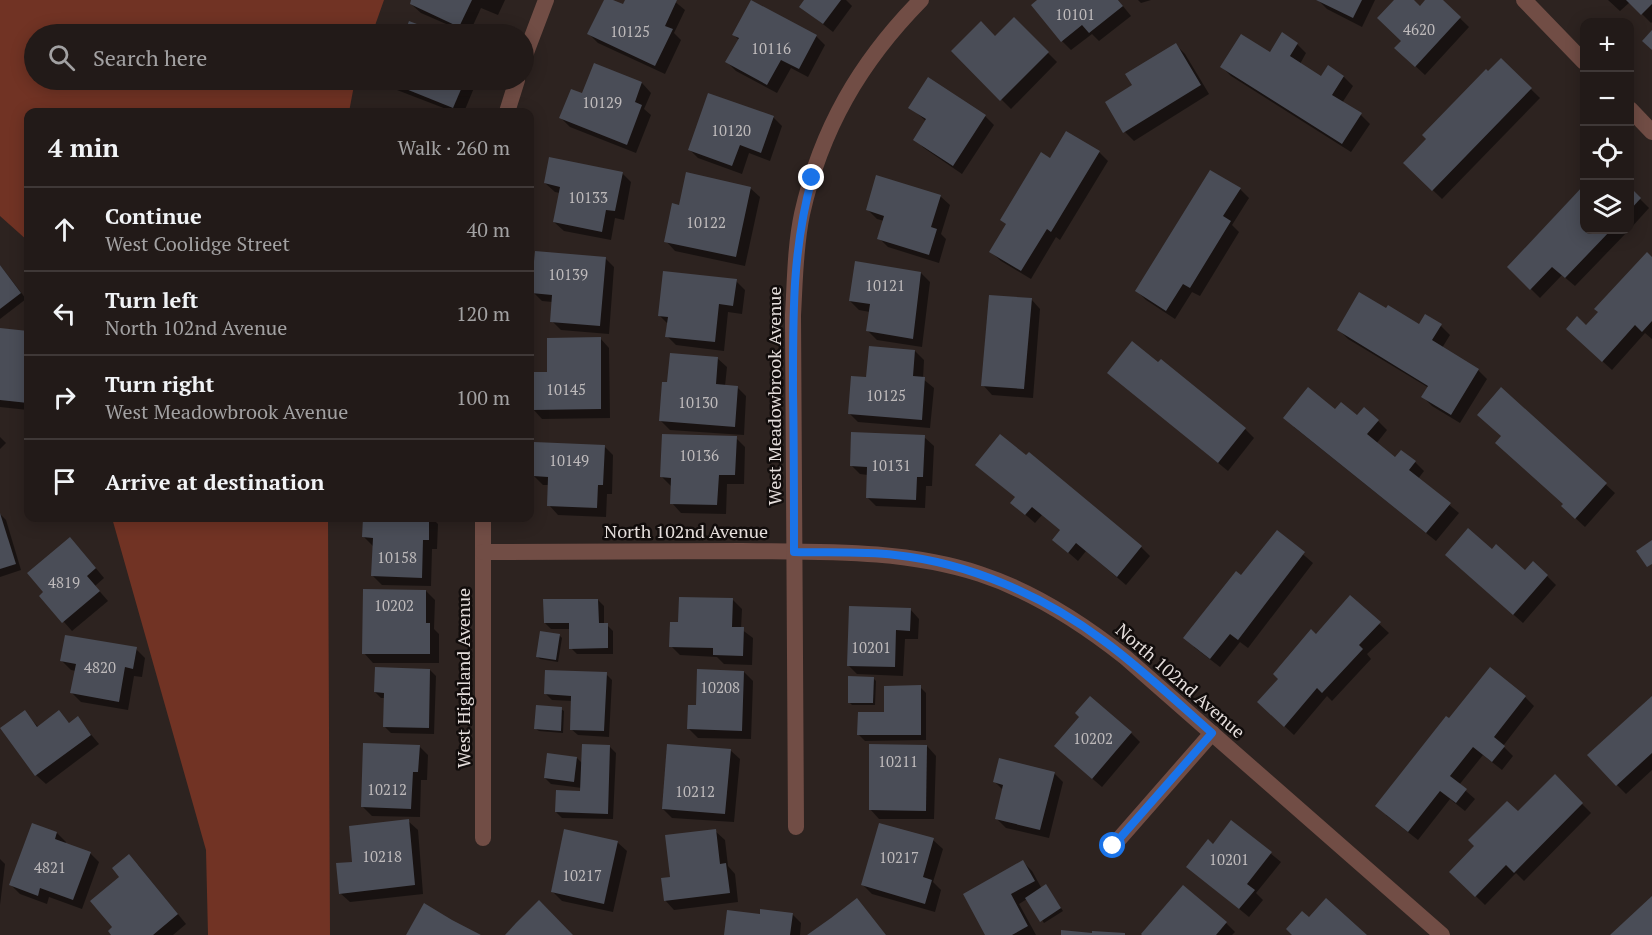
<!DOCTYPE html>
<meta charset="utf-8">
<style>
:root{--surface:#221a18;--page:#2e2725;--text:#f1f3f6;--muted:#a2a1a2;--line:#3f3837}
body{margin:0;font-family:"PT Serif",serif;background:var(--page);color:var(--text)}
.controls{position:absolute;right:18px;top:18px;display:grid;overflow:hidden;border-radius:12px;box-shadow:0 3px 15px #0003}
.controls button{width:54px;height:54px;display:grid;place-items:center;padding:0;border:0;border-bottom:2px solid var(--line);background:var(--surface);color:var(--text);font:30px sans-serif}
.stop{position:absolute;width:18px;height:18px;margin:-14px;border:4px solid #1a73e8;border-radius:50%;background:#fff}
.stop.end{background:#1a73e8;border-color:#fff;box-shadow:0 2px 6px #0008}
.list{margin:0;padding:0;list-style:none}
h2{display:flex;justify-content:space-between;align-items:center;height:78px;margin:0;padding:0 24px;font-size:26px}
h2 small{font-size:20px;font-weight:400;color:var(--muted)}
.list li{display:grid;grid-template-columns:39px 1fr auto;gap:18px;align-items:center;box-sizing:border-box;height:84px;padding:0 24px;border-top:2px solid var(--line)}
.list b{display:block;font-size:22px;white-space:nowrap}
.list p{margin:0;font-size:20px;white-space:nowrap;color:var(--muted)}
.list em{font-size:20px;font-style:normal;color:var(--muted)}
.icon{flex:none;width:33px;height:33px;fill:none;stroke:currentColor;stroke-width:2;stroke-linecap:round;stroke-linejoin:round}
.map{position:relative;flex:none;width:1652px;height:935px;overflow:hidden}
.search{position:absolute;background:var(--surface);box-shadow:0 3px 15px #0003;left:24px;top:24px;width:510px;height:66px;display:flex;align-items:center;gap:15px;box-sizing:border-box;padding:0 21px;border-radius:33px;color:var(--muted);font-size:22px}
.panel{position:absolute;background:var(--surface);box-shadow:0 3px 15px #0003;left:24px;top:108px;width:510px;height:414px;border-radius:12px}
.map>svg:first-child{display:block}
</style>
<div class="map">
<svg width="1652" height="935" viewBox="0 0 1652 935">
<rect width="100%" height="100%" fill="#2d2320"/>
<!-- green -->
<g fill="#713324">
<path d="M0 0H384L372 34H34V80H355L349 112H28V241L0 216Z"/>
<path d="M112 518H328L330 935H208L206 850Z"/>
</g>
<!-- shadow -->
<g fill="#0007">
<path d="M413 0H505L498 15 481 8 469 34 421 13 411 4Z"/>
<path d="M605 0 623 6 626 0H673L685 10 674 33 681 40 665 74 598 43 589 34Z"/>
<path d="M806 0H846L852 6 833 32 801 7Z"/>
<path d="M1040 0H1118L1131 16 1099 41 1092 34 1071 50 1062 41Z"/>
<path d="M1138 0H1151L1141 3Z"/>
<path d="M1318 0H1375L1362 27 1327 9Z"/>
<path d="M1396 0H1412L1420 8 1428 0H1441L1469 27 1425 75 1396 48 1403 41Z"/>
<path d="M1608 0H1652V22L1651 23 1630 2 1620 11Z"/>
<path d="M1014 19 1057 62 1011 109 953 51 995 38Z"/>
<path d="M733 34 816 36 825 45 808 77 791 68 777 93 736 71 727 62 739 40Z"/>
<path d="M1297 44 1306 53 1300 64 1322 78 1329 67 1344 77 1353 86 1342 103 1361 115 1370 124 1351 152 1231 76 1222 67 1270 54Z"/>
<path d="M1176 45 1185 54 1209 94 1134 141 1125 132 1134 86Z"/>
<path d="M1501 60 1540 98 1442 199 1405 163Z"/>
<path d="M595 65 642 83 651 93 644 109 651 115 636 153 570 127 561 118 583 95Z"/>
<path d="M388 80H472L476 83 464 112H454L397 90Z"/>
<path d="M910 107 985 116 994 125 962 174 924 148 915 139 926 121Z"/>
<path d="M394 109 407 112H393Z"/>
<path d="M773 117 782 126 770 161 749 153 742 174 698 158 689 149Z"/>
<path d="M1099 152 1108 161 1060 240 1056 237 1031 279 1001 261 991 252 1050 160Z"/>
<path d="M622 173 631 182 624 220 615 218 611 240 564 231 554 222 560 193 555 192 545 183Z"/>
<path d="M1584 187V230H1629L1575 286 1562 275 1540 298 1509 267Z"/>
<path d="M750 188 760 197 745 266 675 251 666 241Z"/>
<path d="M1240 189 1249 198 1232 225 1239 232 1200 296 1192 292 1175 319 1146 300 1137 291Z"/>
<path d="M1630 189 1649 208 1630 229Z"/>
<path d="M940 196 950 205 941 234 946 239 939 263 888 247 879 238 884 221 877 219 867 209Z"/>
<path d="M605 258 614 267 609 334 561 330 552 321 553 302 542 301 533 292Z"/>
<path d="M1652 259V339L1645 333 1612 370 1577 338Z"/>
<path d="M0 265 26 299 0 319Z"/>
<path d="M921 273 930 282 922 347 877 340 868 331 870 312 859 310 850 301Z"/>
<path d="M736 281 745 290 742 314 728 312 724 351 676 345 667 336 668 324 659 315Z"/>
<path d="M1031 299 1040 309 1033 398 992 395 983 385Z"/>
<path d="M1441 326 1450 335 1442 348 1478 370 1487 379 1460 423 1432 406 1423 397 1429 388 1348 339 1339 330Z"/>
<path d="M0 329 28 332V410L0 407Z"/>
<path d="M600 338 609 348 610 418 542 419 533 409 549 373Z"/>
<path d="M915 351 924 360 923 379 934 388 930 428 858 422 849 413 868 379Z"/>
<path d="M717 358 727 367 725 386 737 387 746 396 744 435 670 430 660 420 669 384Z"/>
<path d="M1109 373 1245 429 1254 438 1228 471Z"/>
<path d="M1502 390 1615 493 1585 527 1572 515 1564 504 1503 437Z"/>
<path d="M1336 411 1378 421 1387 430 1376 444 1395 459 1415 462 1424 471 1418 479 1459 513 1436 541 1294 427Z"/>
<path d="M0 437 6 443 0 449Z"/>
<path d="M924 437 934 446 932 486H926L925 508 876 506 867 497 868 475 860 474 851 465Z"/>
<path d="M736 438 745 447 744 484H727L726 514 681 513 672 503V487L662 477Z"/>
<path d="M604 446 613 455 612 494H607L606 517 558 515 549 505V485H543L534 476Z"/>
<path d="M1016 498 1141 547 1150 556 1126 585 1086 551 1078 561 1054 540 1062 531 1042 515 1035 523 1012 503Z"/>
<path d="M0 514 6 520 21 570 0 577Z"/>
<path d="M364 518H432L438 524 437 549H432L431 586 382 585 373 576 374 547 364 537Z"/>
<path d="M1277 532 1313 563 1248 648 1240 642 1220 667 1194 647 1241 577Z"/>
<path d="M79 548 104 578 95 586 108 601 72 631 41 596Z"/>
<path d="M1492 551 1525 572 1547 576 1556 585 1523 623 1456 564Z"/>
<path d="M426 591 435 600 434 629 439 634V663H373L364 653Z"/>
<path d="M1350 597 1389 633 1367 654 1371 659 1332 701 1327 696 1294 735 1268 711 1317 636Z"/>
<path d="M598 600 604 606V625H607L613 631V654H577L571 648V629H551L545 623Z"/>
<path d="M733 600 742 609 741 629 753 638 752 665 724 664 717 657 680 655 671 646 680 624Z"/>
<path d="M910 609 919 619 918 639H905L903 676 857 674 848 665Z"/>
<path d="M559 635 562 638 558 662 540 659 537 656Z"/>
<path d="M136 649 145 658 142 677 134 676 128 710 81 702 72 693 76 671 71 670 62 661Z"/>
<path d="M430 670 436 676 434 734 391 733 385 727V698H381L375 692Z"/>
<path d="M744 672 753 681 751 739 698 738 688 728 697 707Z"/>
<path d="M606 674 612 680 609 737 578 735 571 729 573 701 552 700 546 694Z"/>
<path d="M873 678 876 681 875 705H852L849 702Z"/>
<path d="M920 687 926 693V740L865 741 859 735Z"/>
<path d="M1525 697 1534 706 1503 746 1513 756 1502 770 1483 755 1459 785 1475 799 1465 811 1450 799 1418 840 1386 815 1449 720Z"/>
<path d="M1652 698V770L1626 794 1617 785Z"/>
<path d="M561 709 564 711 563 733 539 731 536 729Z"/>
<path d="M25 712 38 727 59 712 70 724 77 718 99 744 46 784 36 775Z"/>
<path d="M1131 733 1140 742 1102 787 1065 755Z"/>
<path d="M419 746 428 755 427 780H421L420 817 372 816 363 807Z"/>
<path d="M927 746 936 756 934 819H879L870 809Z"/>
<path d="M610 747 616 753 613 819 562 818 556 812 581 792 582 788 551 784 545 778 577 758 583 764Z"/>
<path d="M730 750 740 759 734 822 672 818 663 809Z"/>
<path d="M1054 773 1063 782 1049 838 1006 828 996 818 1003 790 995 782Z"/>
<path d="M1555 777 1591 813 1524 881 1516 873 1485 905 1451 872 1518 814Z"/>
<path d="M408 821 418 830 423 894 350 902 340 893 354 863Z"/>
<path d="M1232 822 1281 862 1256 893 1263 900 1249 917 1188 867 1213 846Z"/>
<path d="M715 831 725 840 728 866 735 874 738 902 674 910 665 900 672 878Z"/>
<path d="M57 833 66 842 65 844 90 853 99 862 82 909 49 897 47 904 20 894 11 885Z"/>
<path d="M933 840 943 849 933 882 941 890 935 912 872 894 863 885Z"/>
<path d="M617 842 627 851 613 912 562 901 553 892Z"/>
<path d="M0 859 5 864 0 905Z"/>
<path d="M1023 862 1032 871 1042 889H1048L1063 911 1044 923 1027 899 1019 904 1036 935H987Z"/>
<path d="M138 865 186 924 173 935H113L122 877Z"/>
<path d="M792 914 801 923 800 935H726L761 916Z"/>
<path d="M1226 923 1235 932 1232 935H1144Z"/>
</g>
<!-- building -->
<g fill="#4a4d57">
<path d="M411 0H472L459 27 410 4Z"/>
<path d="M604 0H613L623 4 625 0H677L665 26 673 29 655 66 587 34Z"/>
<path d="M751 0 817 35 799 69 781 60 767 85 725 62 739 38 732 35Z"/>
<path d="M804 0H841L823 24 799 7Z"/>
<path d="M1037 0H1118L1123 6 1089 33 1082 25 1061 42 1031 5Z"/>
<path d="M1316 0H1362L1353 18Z"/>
<path d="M1394 0H1414L1420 6 1425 0H1443L1461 17 1415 67 1394 48 1401 41 1377 18Z"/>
<path d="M1626 0H1652V4L1641 15Z"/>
<path d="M1014 17 1049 52 1000 101 951 51 981 21 995 36Z"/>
<path d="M409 21 443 34H404Z"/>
<path d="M1652 30V50L1642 41Z"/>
<path d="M1282 32 1298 43 1290 56 1321 76 1328 65 1344 76 1332 95 1362 113 1342 144 1220 67 1241 34 1270 52Z"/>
<path d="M1176 43 1201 85 1123 133 1105 102 1132 85 1125 74Z"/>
<path d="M1501 58 1532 88 1432 191 1403 163 1426 139 1422 135 1486 69 1488 71Z"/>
<path d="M594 63 642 82 635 102 642 105 627 145 559 118 571 89 582 93Z"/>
<path d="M928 77 986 115 953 166 913 140 926 119 908 108Z"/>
<path d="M386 80H465L453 108 386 81Z"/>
<path d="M708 93 774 116 761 153 740 145 732 166 688 150Z"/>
<path d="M1066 131 1100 151 1051 232 1047 229 1021 271 989 252 1006 224 1000 220 1041 152 1050 158Z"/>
<path d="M549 157 623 172 615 211 606 210 602 232 553 222 560 187 544 183Z"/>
<path d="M1210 170 1241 188 1223 216 1231 221 1190 288 1183 284 1166 311 1135 291Z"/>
<path d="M686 172 751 187 736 257 664 242 672 203 679 205Z"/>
<path d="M876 175 941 195 931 227 937 229 929 255 877 239 884 216 866 210Z"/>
<path d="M1584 185V230H1611L1565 278 1552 267 1530 290 1507 267Z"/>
<path d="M1630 187 1641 198 1630 210Z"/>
<path d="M535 251 606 257 600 326 550 322 552 295 531 293Z"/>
<path d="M1647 252 1652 257V321L1642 332 1635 325 1602 362 1566 329 1577 316 1586 325 1598 312 1594 309Z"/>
<path d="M855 261 921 272 913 339 866 331 870 304 849 301Z"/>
<path d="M0 265 21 293 0 309Z"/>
<path d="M663 271 737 279 733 306 719 304 715 342 665 337 668 317 658 316Z"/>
<path d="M1359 292 1386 308 1388 305 1419 324 1425 314 1442 324 1432 340 1479 369 1451 415 1421 397 1428 386 1337 330Z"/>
<path d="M989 295 1032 298 1024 389 981 386Z"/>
<path d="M0 328 28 331V403L0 400Z"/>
<path d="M601 337V409L532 410 531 372H547V338Z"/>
<path d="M1132 341 1158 362 1161 359 1246 428 1218 463 1107 373Z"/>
<path d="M869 346 915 350 913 376 925 377 922 420 848 414 851 376 866 377Z"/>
<path d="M670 353 718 357 716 384 738 386 735 427 659 421 662 382H667Z"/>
<path d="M1308 387 1335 409 1341 402 1357 415 1364 407 1379 420 1367 434 1395 457 1401 450 1416 461 1409 470 1451 503 1426 533 1283 418Z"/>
<path d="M1501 387 1607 483 1575 519 1561 506 1563 504 1495 443 1501 436 1477 415Z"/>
<path d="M851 432 925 435 923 477H917L916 500 866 498 867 467 850 466Z"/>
<path d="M662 434 737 436 735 475H719L717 505 670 504 671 478 660 477Z"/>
<path d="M1000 434 1026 455 1029 452 1142 546 1117 577 1076 543 1068 553 1052 540 1060 530 1032 507 1025 515 1010 503 1015 497 975 465Z"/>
<path d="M534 442 605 445 603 485H598L597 508 547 506 548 477 533 476Z"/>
<path d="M0 513 16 564 0 569Z"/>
<path d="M363 518H429V540H423L422 578 371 576 373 538 362 537Z"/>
<path d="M1468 528 1492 549 1496 544 1525 570 1533 561 1548 575 1513 615 1445 555Z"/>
<path d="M1277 530 1305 552 1238 640 1230 634 1210 659 1183 638 1236 571 1241 575Z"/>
<path d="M70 537 96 568 87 576 100 591 62 623 39 596 43 592 27 573Z"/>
<path d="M1652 540V564L1647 567 1636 551Z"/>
<path d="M363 589 426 590V623H430V654H362Z"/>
<path d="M1350 595 1381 622 1359 645 1363 649 1322 693 1317 688 1284 727 1257 702 1278 679 1273 674 1311 629 1316 634Z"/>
<path d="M679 597 733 598 732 627H744L743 656 713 655V648L669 647 670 622H678Z"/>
<path d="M543 599H598L599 623H608V648L569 649V623H544Z"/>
<path d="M849 606 911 608 910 631 896 630 895 667 847 666Z"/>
<path d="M540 631 560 634 556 660 536 657Z"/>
<path d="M65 635 137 647 133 669 125 667 119 702 70 693 76 664 60 661Z"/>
<path d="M375 667 430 669 429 728 383 727 384 693 374 692Z"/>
<path d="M1490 667 1526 696 1494 737 1505 746 1492 762 1473 747 1450 776 1467 789 1456 803 1440 791 1408 832 1375 806 1446 716 1449 718Z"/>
<path d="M697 669 744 671 742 731 687 729 688 705H696Z"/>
<path d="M545 670 607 672 604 731 570 730 571 696 544 694Z"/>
<path d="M848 676 874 677 873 703H848Z"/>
<path d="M921 685V735H857L858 712H884V686Z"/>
<path d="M1090 696 1132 732 1092 779 1054 746 1079 717 1075 713Z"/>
<path d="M1652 696V753L1616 786 1587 755Z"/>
<path d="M536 705 562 707 561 731 534 729Z"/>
<path d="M25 710 37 727 59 710 69 723 78 716 91 735 35 776 0 728Z"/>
<path d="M363 743 420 745 418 772H413L411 809 361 807Z"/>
<path d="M582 744 610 745 608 814 555 812 556 790 580 791Z"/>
<path d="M667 744 731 749 725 814 662 809Z"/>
<path d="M869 744 927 745 926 811 869 810Z"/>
<path d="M547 753 577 757 574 782 544 778Z"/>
<path d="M999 758 1055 772 1040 830 995 819 1003 785 993 782Z"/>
<path d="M1555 774 1583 803 1514 873 1506 865 1475 897 1449 872 1474 846 1468 840 1507 801 1518 811Z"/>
<path d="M409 819 415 885 339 894 336 863 352 862 349 826Z"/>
<path d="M1231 820 1272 852 1247 884 1255 890 1239 909 1186 867 1208 839 1213 844Z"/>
<path d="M32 823 57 832 55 839 91 852 73 900 40 888 38 896 9 885Z"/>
<path d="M879 823 934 838 923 877 932 880 925 904 861 885Z"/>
<path d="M564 829 618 841 604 904 551 892Z"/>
<path d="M716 829 720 864 726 863 730 893 664 901 661 878 670 877 665 835Z"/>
<path d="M129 854 178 914 153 935H111L108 931 112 927 90 901 119 877 112 868Z"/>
<path d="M1023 860 1035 881 1011 894 1028 926 1012 935H985L963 894Z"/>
<path d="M1046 884 1061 908 1040 922 1025 898Z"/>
<path d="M1183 885 1227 922 1216 935H1142L1141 934Z"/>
<path d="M1652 896V935H1610Z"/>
<path d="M857 898 886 935H807L831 918Z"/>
<path d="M1326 898 1367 935H1292L1286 929 1302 911 1309 917Z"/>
<path d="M539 900 573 935H505L516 923Z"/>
<path d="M424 903 452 920 481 935H406Z"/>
<path d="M760 909 793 913 790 935H724L727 910 760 914Z"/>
<path d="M1061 930 1092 933V931L1125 933V935H1061Z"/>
</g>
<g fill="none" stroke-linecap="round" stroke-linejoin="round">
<!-- minor -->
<g stroke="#714d45" stroke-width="16">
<path d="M1524 0 1584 62"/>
<path d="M524 58 546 0"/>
<path d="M1630 109 1652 132"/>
<path d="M507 112 517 80"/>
<path d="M483 518V838"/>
<path d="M483 552C570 551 656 551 742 551 822 552 903 549 980 574 1032 591 1082 623 1125 657L1442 935"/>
<path d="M796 827 793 315C795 282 795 247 802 214 821 129 860 62 921 0"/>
<path d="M1113 846 1212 733"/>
</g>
</g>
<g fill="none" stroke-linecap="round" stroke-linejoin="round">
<!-- route -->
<path stroke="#1a73e8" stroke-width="8" d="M812 178C792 251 793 316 793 391 794 445 794 498 794 552 827 553 862 551 895 555 970 563 1044 596 1104 641 1142 669 1177 702 1212 733L1113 846"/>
</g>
<g text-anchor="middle" stroke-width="5" stroke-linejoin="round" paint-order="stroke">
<!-- number labels -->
<g font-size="15" fill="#bebabb">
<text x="1075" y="20">10101</text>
<text x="1419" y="35">4620</text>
<text x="630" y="37">10125</text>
<text x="771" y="54">10116</text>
<text x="602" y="108">10129</text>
<text x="731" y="136">10120</text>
<text x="588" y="203">10133</text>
<text x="706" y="228">10122</text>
<text x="568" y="280">10139</text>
<text x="885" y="291">10121</text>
<text x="566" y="395">10145</text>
<text x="886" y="401">10125</text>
<text x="698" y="408">10130</text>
<text x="699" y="461">10136</text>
<text x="569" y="466">10149</text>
<text x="891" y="471">10131</text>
<text x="397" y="563">10158</text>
<text x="64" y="588">4819</text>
<text x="394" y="611">10202</text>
<text x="871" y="653">10201</text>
<text x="100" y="673">4820</text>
<text x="720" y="693">10208</text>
<text x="1093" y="744">10202</text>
<text x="898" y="767">10211</text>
<text x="387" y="795">10212</text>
<text x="695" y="797">10212</text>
<text x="382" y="862">10218</text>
<text x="899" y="863">10217</text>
<text x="1229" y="865">10201</text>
<text x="50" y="873">4821</text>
<text x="582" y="881">10217</text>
</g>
<!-- street labels -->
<g font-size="18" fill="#e5dedc" stroke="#120d0c">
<text transform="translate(775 396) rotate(-90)" y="6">West Meadowbrook Avenue</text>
<text x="686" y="538">North 102nd Avenue</text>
<text transform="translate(464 678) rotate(-90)" y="6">West Highland Avenue</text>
<text transform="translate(1180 681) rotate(41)" y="6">North 102nd Avenue</text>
</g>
</g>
</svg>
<div class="controls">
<button>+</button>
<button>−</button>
<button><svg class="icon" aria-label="locate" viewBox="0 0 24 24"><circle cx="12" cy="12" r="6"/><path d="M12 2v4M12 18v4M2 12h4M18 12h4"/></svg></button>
<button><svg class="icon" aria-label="layers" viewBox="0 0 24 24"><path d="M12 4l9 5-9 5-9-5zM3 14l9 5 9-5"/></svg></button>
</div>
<div class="stop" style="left:1113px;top:846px"></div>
<div class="stop end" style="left:812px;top:178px"></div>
<div class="search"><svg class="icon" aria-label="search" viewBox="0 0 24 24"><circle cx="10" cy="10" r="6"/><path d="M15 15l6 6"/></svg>Search here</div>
<section class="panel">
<h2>4 min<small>Walk · 260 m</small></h2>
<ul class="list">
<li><svg class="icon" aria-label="ahead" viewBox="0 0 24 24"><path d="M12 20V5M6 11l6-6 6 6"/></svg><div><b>Continue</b><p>West Coolidge Street</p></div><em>40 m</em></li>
<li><svg class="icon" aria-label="left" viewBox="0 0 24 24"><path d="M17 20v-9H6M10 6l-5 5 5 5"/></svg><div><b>Turn left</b><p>North 102nd Avenue</p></div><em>120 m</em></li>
<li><svg class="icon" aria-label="right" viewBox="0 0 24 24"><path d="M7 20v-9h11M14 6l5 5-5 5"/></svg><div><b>Turn right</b><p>West Meadowbrook Avenue</p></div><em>100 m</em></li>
<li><svg class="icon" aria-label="arrive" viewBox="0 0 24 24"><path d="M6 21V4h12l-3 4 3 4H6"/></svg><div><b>Arrive at destination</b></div></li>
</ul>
</section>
</div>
